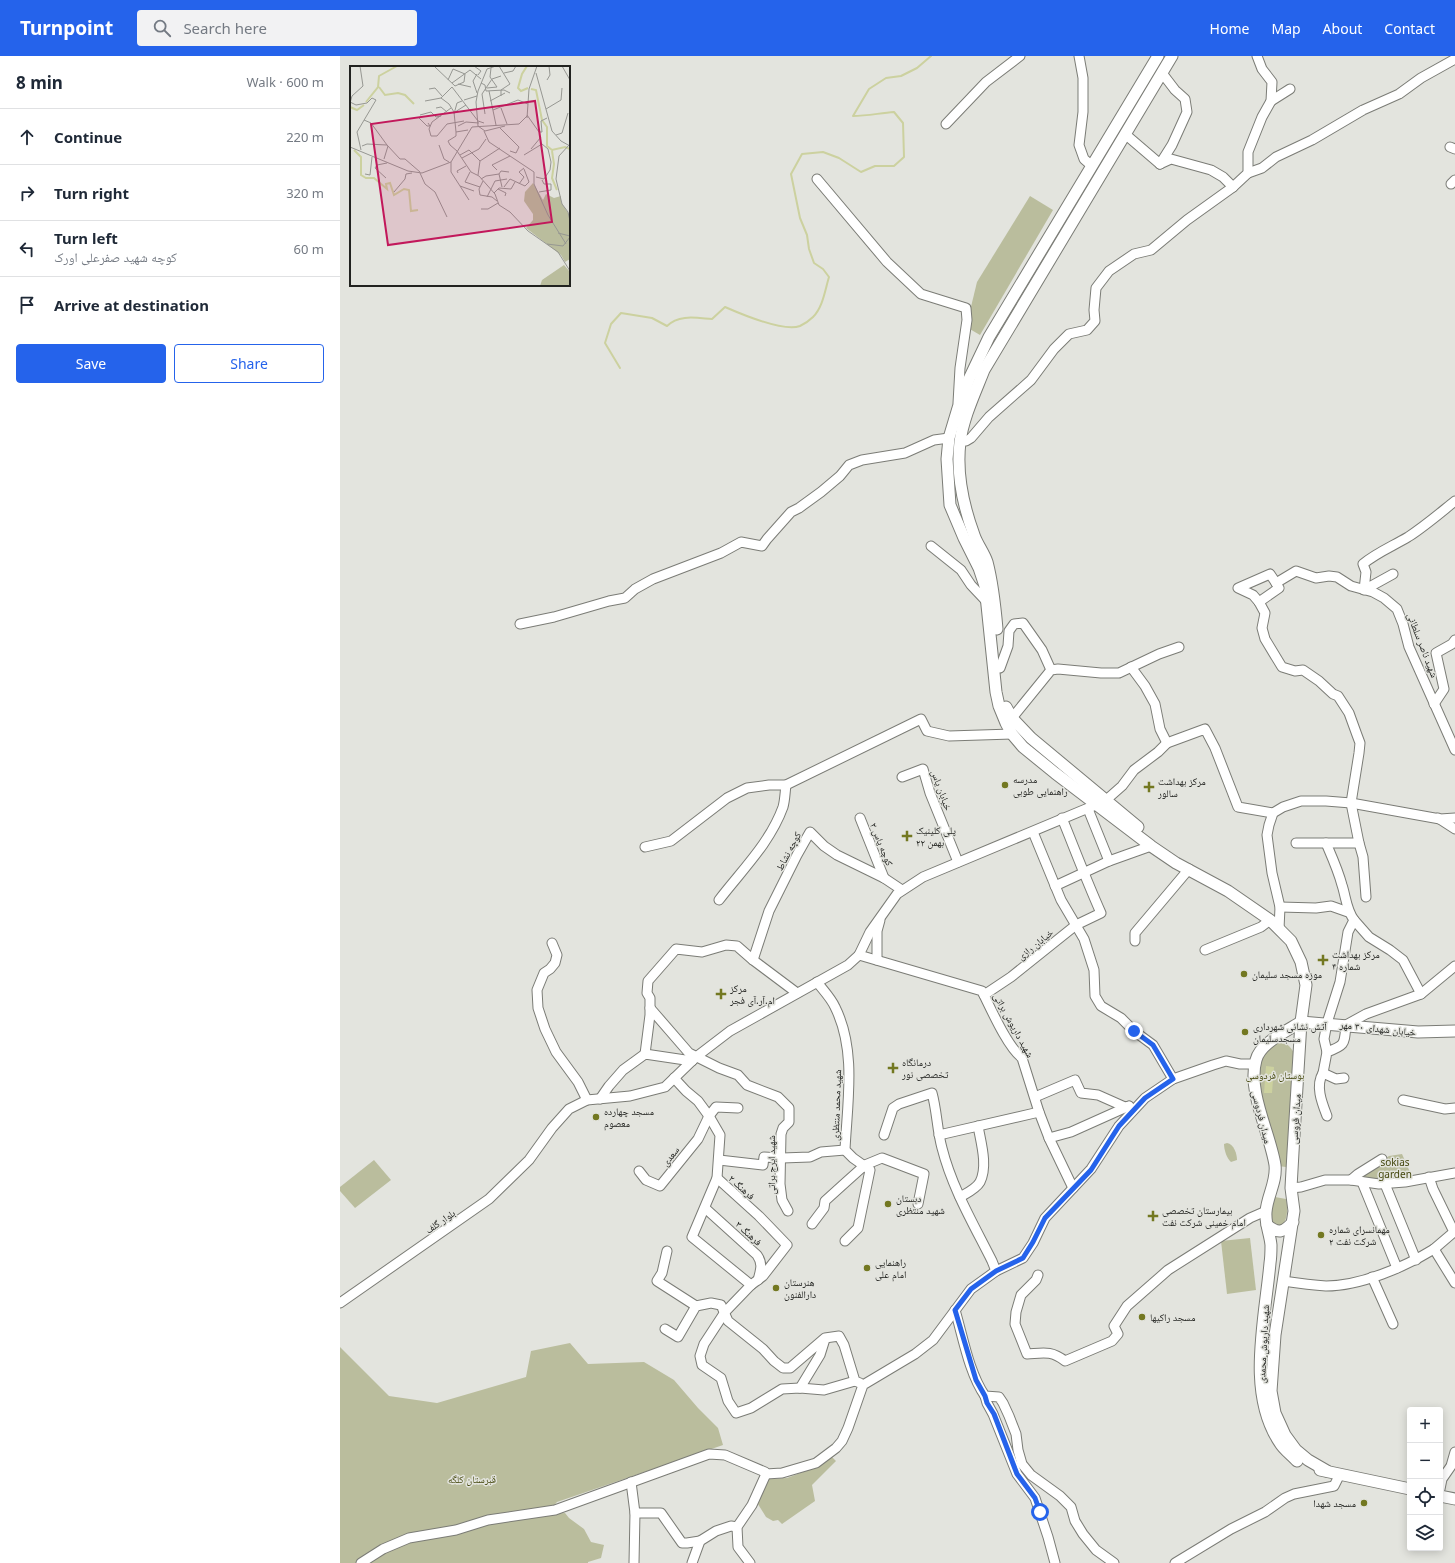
<!DOCTYPE html>
<meta charset="utf-8">
<style>
:root{--surface:#fff;--page:#f2f2f3;--text:#1f2937;--muted:#747a83;--line:#e0e1e3;--accent:#2563eb}
body{margin:0;font-family:"Noto Sans","Noto Naskh Arabic",sans-serif;background:var(--page);color:var(--text)}
.controls{position:absolute;right:12px;bottom:12px;display:grid;overflow:hidden;border-radius:4px;box-shadow:0 2px 10px #0003}
.controls button{width:36px;height:36px;display:grid;place-items:center;padding:0;border:0;border-bottom:1px solid var(--line);background:var(--surface);color:var(--text);font:20px sans-serif}
.stop{position:absolute;width:12px;height:12px;margin:-9px;border:3px solid #2563eb;border-radius:50%;background:#fff}
.stop.end{background:#2563eb;border-color:#fff;box-shadow:0 1px 4px #0008}
.list{margin:0;padding:0;list-style:none}
h2{display:flex;justify-content:space-between;align-items:center;height:52px;margin:0;padding:0 16px;font-size:17px}
h2 small{font-size:13px;font-weight:400;color:var(--muted)}
.list li{display:grid;grid-template-columns:26px 1fr auto;gap:12px;align-items:center;box-sizing:border-box;height:56px;padding:0 16px;border-top:1px solid var(--line)}
.list b{display:block;font-size:15px;white-space:nowrap}
.list p{margin:0;font-size:13px;white-space:nowrap;color:var(--muted)}
.list em{font-size:13px;font-style:normal;color:var(--muted)}
.actions{display:flex;gap:8px;padding:12px 16px}
.actions a{flex:1;padding:9px 0;border:1px solid var(--accent);border-radius:4px;text-align:center;font-size:14px;color:var(--accent)}
.actions .main{background:var(--accent);color:#fff}
.icon{flex:none;width:22px;height:22px;fill:none;stroke:currentColor;stroke-width:2;stroke-linecap:round;stroke-linejoin:round}
.map{position:relative;flex:none;width:1115px;height:1507px;overflow:hidden}
header{display:flex;align-items:center;gap:24px;box-sizing:border-box;height:56px;padding:0 20px;background:var(--accent);color:#fff}
header strong{font-size:19px}
nav{display:flex;gap:22px;margin-inline-start:auto;font-size:14px}
.search{width:280px;height:36px;background:var(--page);display:flex;align-items:center;gap:10px;box-sizing:border-box;padding:0 14px;border-radius:4px;color:var(--muted);font-size:15px}
main{display:flex}
aside{flex:1;background:var(--surface)}
.map>svg:first-child{display:block}
</style>
<header>
<strong>Turnpoint</strong>
<div class="search"><svg class="icon" aria-label="search" viewBox="0 0 24 24"><circle cx="10" cy="10" r="6"/><path d="M15 15l6 6"/></svg>Search here</div>
<nav><a>Home</a><a>Map</a><a>About</a><a>Contact</a></nav>
</header>
<main>
<aside>
<h2>8 min<small>Walk · 600 m</small></h2>
<ul class="list">
<li><svg class="icon" aria-label="ahead" viewBox="0 0 24 24"><path d="M12 20V5M6 11l6-6 6 6"/></svg><div><b>Continue</b></div><em>220 m</em></li>
<li><svg class="icon" aria-label="right" viewBox="0 0 24 24"><path d="M7 20v-9h11M14 6l5 5-5 5"/></svg><div><b>Turn right</b></div><em>320 m</em></li>
<li><svg class="icon" aria-label="left" viewBox="0 0 24 24"><path d="M17 20v-9H6M10 6l-5 5 5 5"/></svg><div><b>Turn left</b><p>کوچه شهید صفرعلی اورک</p></div><em>60 m</em></li>
<li><svg class="icon" aria-label="arrive" viewBox="0 0 24 24"><path d="M6 21V4h12l-3 4 3 4H6"/></svg><div><b>Arrive at destination</b></div></li>
</ul>
<div class="actions"><a class="main">Save</a><a>Share</a></div>
</aside>
<div class="map">
<svg width="1115" height="1507" viewBox="0 0 1115 1507">
<rect width="100%" height="100%" fill="#e3e4de"/>
<!-- green -->
<g fill="#babd9d">
<path d="M690 140 713 154 640 279 628 272 629 259 637 226Z"/>
<path d="M939 986C947 987 950 990 954 997L946 1111 938 1110 917 1024 920 1003 928 991Z"/>
<path d="M887 1087C894 1088 897 1098 897 1104L891 1106C887 1103 884 1094 884 1088Z"/>
<path d="M1062 1098 1073 1123 1039 1126 1016 1122 1049 1100Z"/>
<path d="M34 1104 51 1124 15 1152 0 1135V1131Z"/>
<path d="M935 1141 946 1143C948 1149 948 1166 941 1170 939 1171 936 1170 934 1171L928 1162 932 1143Z"/>
<path d="M910 1182 916 1234 887 1238 881 1185Z"/>
<path d="M230 1287 248 1308 304 1306 334 1324 358 1352 378 1372 383 1389 217 1446 210 1454V1458L225 1457 229 1462 244 1473 251 1486 264 1489 261 1502 248 1506V1507H0V1291L49 1340 97 1347 186 1321 191 1295Z"/>
<path d="M491 1400 496 1405 472 1429 475 1445 442 1468 438 1464 433 1465 426 1461 416 1445 426 1423 447 1422 471 1413Z"/>
</g>
<!-- water -->
<path fill="#ccd19f" d="M926 1010 934 1011 932 1037H924Z"/>
<g fill="none" stroke-linecap="round" stroke-linejoin="round">
<!-- stream -->
<path stroke="#ccd19f" stroke-width="2" d="M280 312 265 287 271 268 281 257 312 262 327 270C339 258 357 262 372 263L385 251C401 258 444 276 460 270 464 268 470 264 473 261 483 251 485 234 489 221L483 213 474 207 469 193 467 179 460 162 451 118 462 98 483 96 499 102 521 116 535 110H554L564 101 563 67 554 56C540 57 527 60 513 60L529 33 546 22 561 20 577 12 591 0"/>
<!-- minor casing -->
<g stroke="#7b7c76" stroke-width="11">
<g id="minor">
<path d="M739 0 743 22V56L739 89 744 103 752 110"/>
<path d="M931 45 950 33"/>
<path d="M606 68 646 26 680 0"/>
<path d="M785 78 820 108"/>
<path d="M1110 91 1115 93"/>
<path d="M820 108 832 89 847 56 845 43 835 34 822 17"/>
<path d="M820 108 831 103 871 114 883 121 893 131"/>
<path d="M908 117 922 112 936 101 972 84 1023 54 1059 38 1081 22 1115 3"/>
<path d="M477 123 547 206 581 238 626 252 627 264 620 312 618 347"/>
<path d="M1111 128 1115 124"/>
<path d="M620 385H626L631 382 649 361 691 324 714 293 729 278 747 274 755 265 754 254 756 232 769 215 794 198 811 194 847 164 893 131 908 117V96L922 61 931 45 932 26 922 13 917 0"/>
<path d="M591 490 621 514 631 529 647 546"/>
<path d="M1053 518 1024 534 1026 516 1023 508C1036 497 1053 490 1068 481 1085 470 1100 457 1115 445"/>
<path d="M919 546 913 539 898 532 930 518 936 527"/>
<path d="M180 568 214 561 269 545 285 542 295 533 313 523 381 497 401 486 422 490 427 483 451 456 459 452 481 436 500 420 509 409 522 404 565 397 594 384 609 382"/>
<path d="M791 611 805 630 815 648 820 673 827 687"/>
<path d="M660 612 668 590 669 575 674 568 683 567 702 594 711 614"/>
<path d="M1094 648 1104 633 1096 597 1112 588 1115 584"/>
<path d="M672 662 711 614 718 613 761 617H779L819 598 839 591"/>
<path d="M562 721 583 713 590 737 618 806"/>
<path d="M748 753 769 805"/>
<path d="M520 762 544 822"/>
<path d="M1098 762 1115 773"/>
<path d="M693 776 721 844 744 883 754 914 755 940 761 950 781 962 794 975 813 989 833 1023"/>
<path d="M956 787H1019"/>
<path d="M986 787C992 801 998 814 1002 829 1006 841 1006 853 1014 864L1008 876 1000 926 987 967 984 983 987 996"/>
<path d="M305 791 331 785 387 742 407 732 429 729H446L581 663 587 675 609 680 672 678"/>
<path d="M715 830 769 805 811 790"/>
<path d="M1026 841 1023 801 1019 787 1011 747 1019 697 1020 687 1017 679 1009 657 998 640 993 638 979 625 963 614 955 615 942 611 925 583 922 572 925 557 919 546 939 532 936 527 956 515 976 522 989 520 997 521 1011 530 1033 536 1044 542 1057 553 1063 568 1069 591 1115 694"/>
<path d="M379 844C402 814 430 787 443 751 445 744 445 736 446 729"/>
<path d="M940 851 976 852 991 850 1008 856"/>
<path d="M1014 864 1029 881 1050 894 1063 904 1081 938"/>
<path d="M939 873 940 851 932 817 927 779 929 769 933 757 943 751 961 745H986L1011 747 1100 763 1115 762"/>
<path d="M795 885V877L849 813"/>
<path d="M212 887 217 899 215 907 210 913 204 917 197 934 198 952 205 973 216 996 238 1026 247 1044"/>
<path d="M865 894 921 871 930 864"/>
<path d="M519 899 642 935C651 953 667 990 682 1002L699 1056 709 1082 733 1132"/>
<path d="M413 904 429 855 457 799 470 776 484 790 497 799 544 822 562 834"/>
<path d="M537 904V875L540 864"/>
<path d="M477 926C483 934 491 942 495 951 517 995 507 1048 505 1094L513 1102 530 1114 518 1172 505 1185"/>
<path d="M644 939 671 921 736 869 761 857C747 826 735 794 722 762"/>
<path d="M310 952 349 997 379 1012 398 1019 407 1029 438 1041 449 1052V1066L443 1072 441 1078 440 1128 442 1144 448 1155"/>
<path d="M305 998 310 959V942L307 937 308 925 336 893 362 896 386 889 397 890 413 904 457 937"/>
<path d="M983 1017 987 996C1006 989 1004 988 1006 969L1026 958 1081 938 1115 910"/>
<path d="M334 1022 346 1035 358 1045 369 1060 380 1079 377 1122 352 1181 411 1229"/>
<path d="M695 1041 735 1024 741 1037 758 1039 785 1051 789 1050"/>
<path d="M260 1043 269 1030 283 1014 305 998 352 1005"/>
<path d="M1063 1044 1105 1053 1115 1052"/>
<path d="M987 1060C982 1047 975 1030 983 1017L996 1023 1004 1022"/>
<path d="M544 1079 553 1052 559 1048 592 1037C597 1055 597 1074 602 1092 612 1132 634 1169 652 1205L656 1215"/>
<path d="M599 1079 699 1056"/>
<path d="M709 1082 731 1076 789 1050"/>
<path d="M379 1104 423 1109 424 1101 442 1102 470 1101 481 1096 505 1094"/>
<path d="M299 1115 306 1124 320 1130 358 1083 369 1060 376 1051 398 1052"/>
<path d="M1089 1121 1093 1133 1114 1176 1094 1193 1115 1227"/>
<path d="M377 1122 419 1160 447 1189 423 1220 411 1229 385 1256 364 1288 360 1300 362 1309 381 1322 388 1345 396 1357 411 1352 442 1333 460 1332 484 1334 515 1325"/>
<path d="M1011 1124 1018 1118 1042 1103"/>
<path d="M1022 1126 1057 1212"/>
<path d="M1045 1128 1076 1204"/>
<path d="M951 1132 961 1131 985 1124H1011L1039 1128 1065 1126 1115 1117"/>
<path d="M620 1141C627 1137 636 1133 640 1126 648 1110 641 1087 638 1070"/>
<path d="M365 1152 417 1199C423 1208 421 1213 418 1224"/>
<path d="M472 1168 484 1152 485 1145 506 1126 525 1109 542 1102 584 1118 578 1148"/>
<path d="M327 1195 322 1217 317 1225 356 1250"/>
<path d="M698 1219 696 1224 681 1239 676 1256 675 1268 687 1298C703 1297 711 1294 725 1305L772 1285 778 1278 774 1270 787 1250 828 1214 910 1162 926 1155"/>
<path d="M1032 1221 1053 1268"/>
<path d="M943 1225C957 1227 972 1229 986 1230 1020 1230 1065 1211 1094 1193"/>
<path d="M0 1247 149 1143 189 1104 212 1072 229 1053 247 1044 290 1040 325 1031 356 1001 390 975 508 909 519 899 530 876 557 838 583 821 765 745 782 730 794 714 818 696 827 687 865 673 875 692 898 751 933 757"/>
<path d="M615 1254C623 1281 629 1317 645 1340L659 1341 663 1347 669 1360 676 1378 678 1394 682 1408 691 1419 720 1440 731 1451 735 1465 743 1478 756 1494 774 1507"/>
<path d="M325 1273 338 1281 356 1250 371 1247 381 1249 388 1265 423 1293 434 1305 443 1312H450L485 1282 499 1280 504 1289 515 1325 520 1327"/>
<path d="M460 1332 480 1299 485 1283"/>
<path d="M645 1340 647 1347 653 1358 677 1418 695 1442 708 1481 715 1507"/>
<path d="M291 1426 295 1457 294 1507"/>
<path d="M1100 1433 1102 1423 1111 1410 1115 1396"/>
<path d="M295 1457H321L342 1487H347L360 1485"/>
<path d="M21 1507 43 1493 69 1482 116 1474 148 1464 215 1454 369 1398 385 1399 425 1416 426 1418 442 1417 476 1407 496 1392 502 1385 508 1372 523 1329 575 1298 593 1284 631 1233 656 1215 683 1202 693 1187 705 1162 751 1113 779 1070 805 1042 833 1023 873 1009 886 1005 900 1008H915"/>
<path d="M352 1507 360 1485 376 1475 391 1470 397 1471"/>
<path d="M410 1507 398 1491 397 1471 412 1449 426 1418"/>
<path d="M835 1507 891 1473 925 1456 945 1442 954 1438 994 1430 1000 1418"/>
</g>
</g>
<!-- major casing -->
<g stroke="#7b7c76" stroke-width="13">
<g id="major">
<path d="M818 0 649 281 629 323 618 352 609 382 607 403 610 449 624 482 639 512 645 530 656 636 659 650 666 667 672 678 683 691 715 717 811 790 836 807 888 835 930 864 951 885 961 906 966 929 961 966 953 1096 951 1132 954 1155 935 1279 931 1335 935 1357 945 1379 956 1394 968 1404 987 1415"/>
<path d="M657 573C655 550 653 529 647 506 644 497 637 488 634 479 623 449 616 418 620 386 623 362 635 337 644 314L832 0"/>
<path d="M666 651 672 662 691 682 798 771"/>
<path d="M961 966 1078 976 1115 975"/>
<path d="M927 1169C938 1178 943 1177 953 1166"/>
<path d="M957 1405C952 1399 944 1394 940 1387 906 1337 925 1264 930 1207 931 1201 931 1195 931 1189 930 1178 925 1168 926 1156 927 1140 937 1126 935 1109 930 1077 907 1035 916 1004 920 987 947 975 961 966"/>
<path d="M980 1414 1070 1433"/>
<path d="M1100 1440 1115 1443"/>
</g>
</g>
<!-- minor -->
<use href="#minor" stroke="#fff" stroke-width="9"/>
<!-- major -->
<use href="#major" stroke="#fff" stroke-width="11"/>
</g>
<g fill="none" stroke-linecap="round" stroke-linejoin="round">
<!-- route -->
<path stroke="#2563eb" stroke-width="5" d="M700 1456 695 1442 677 1418 654 1358 647 1347 645 1340 636 1324 615 1254 631 1233 656 1215 683 1202 693 1186 705 1162 751 1114 779 1070 805 1042 833 1023 813 989 794 975"/>
</g>
<!-- markers -->
<g fill="#737821" stroke="#e3e4de" stroke-width="1.5">
<circle cx="665" cy="729" r="4"/>
<path d="M807 725h4v4h4v4h-4v4h-4v-4h-4v-4h4z"/>
<path d="M565 774h4v4h4v4h-4v4h-4v-4h-4v-4h4z"/>
<path d="M981 898h4v4h4v4h-4v4h-4v-4h-4v-4h4z"/>
<circle cx="904" cy="918" r="4"/>
<path d="M379 932h4v4h4v4h-4v4h-4v-4h-4v-4h4z"/>
<circle cx="905" cy="976" r="4"/>
<path d="M551 1006h4v4h4v4h-4v4h-4v-4h-4v-4h4z"/>
<circle cx="256" cy="1061" r="4"/>
<circle cx="548" cy="1148" r="4"/>
<path d="M811 1154h4v4h4v4h-4v4h-4v-4h-4v-4h4z"/>
<circle cx="981" cy="1179" r="4"/>
<circle cx="527" cy="1212" r="4"/>
<circle cx="436" cy="1232" r="4"/>
<circle cx="802" cy="1261" r="4"/>
<circle cx="1024" cy="1447" r="4"/>
</g>
<g text-anchor="middle" stroke-width="3" stroke-linejoin="round" paint-order="stroke">
<!-- street labels -->
<g font-size="10" fill="#222320" stroke="#e3e4de">
<text transform="translate(1083 589) rotate(69)" y="4">شهید ناصر سلطانی</text>
<text transform="translate(602 734) rotate(70)" y="4">خیابان یاس</text>
<text transform="translate(542 788) rotate(68)" y="4">کوچه یاس ۲</text>
<text transform="translate(448 795) rotate(-62)" y="4">کوچه نشاط</text>
<text transform="translate(695 888) rotate(-39)" y="4">خیابان رازی</text>
<text transform="translate(674 969) rotate(61)" y="4">شهید داریوش براتی</text>
<text transform="translate(1038 972) rotate(6)" y="4">خیابان شهدای ۳۰ مهر</text>
<text transform="translate(496 1049) rotate(-88)" y="4">شهید محمد منتظری</text>
<text transform="translate(922 1061) rotate(76)" y="4">میدان فردوسی</text>
<text transform="translate(955 1063) rotate(-86)" y="4">میدان فروسی</text>
<text transform="translate(330 1100) rotate(-52)" y="4">سعدی</text>
<text transform="translate(431 1109) rotate(-90)" y="4">شهید ایرج براتی</text>
<text transform="translate(402 1131) rotate(42)" y="4">فرهنگ ۲</text>
<text transform="translate(100 1165) rotate(-35)" y="4">بلوار گلف</text>
<text transform="translate(409 1177) rotate(42)" y="4">فرهنگ ۳</text>
<text transform="translate(923 1288) rotate(-87)" y="4">شهید داریوش محمدی</text>
</g>
<!-- poi labels -->
<g font-size="10" fill="#222320" stroke="#e3e4de" text-anchor="start">
<text x="673" y="727">مدرسه<tspan x="673" dy="12">راهنمایی طوبی</tspan></text>
<text x="818" y="729">مرکز بهداشت<tspan x="818" dy="12">سالور</tspan></text>
<text x="576" y="778">پلی کلینیک<tspan x="576" dy="12">۲۲ بهمن</tspan></text>
<text x="992" y="902">مرکز بهداشت<tspan x="992" dy="12">شماره ۴</tspan></text>
<text x="912" y="922">موزه مسجد سلیمان</text>
<text x="390" y="936">مرکز<tspan x="390" dy="12">ام.آر.آی فجر</tspan></text>
<text x="913" y="974">آتش نشانی شهرداری<tspan x="913" dy="12">مسجدسلیمان</tspan></text>
<text x="562" y="1010">درمانگاه<tspan x="562" dy="12">تخصصی نور</tspan></text>
<text x="264" y="1059">مسجد چهارده<tspan x="264" dy="12">معصوم</tspan></text>
<text x="556" y="1146">دبستان<tspan x="556" dy="12">شهید منتظری</tspan></text>
<text x="822" y="1158">بیمارستان تخصصی<tspan x="822" dy="12">امام خمینی شرکت نفت</tspan></text>
<text x="989" y="1177">مهمانسرای شماره<tspan x="989" dy="12">۲ شرکت نفت</tspan></text>
<text x="535" y="1210">راهنمایی<tspan x="535" dy="12">امام علی</tspan></text>
<text x="444" y="1230">هنرستان<tspan x="444" dy="12">دارالفنون</tspan></text>
<text x="810" y="1265">مسجد راکیها</text>
<text x="1016" y="1451" text-anchor="end">مسجد شهدا</text>
</g>
<!-- park labels -->
<g font-size="10" fill="#44470d" stroke="#e3e4de">
<text x="935" y="1023">بوستان فردوسی</text>
<text x="1055" y="1110">sokias<tspan x="1055" dy="12">garden</tspan></text>
<text x="132" y="1427">قبرستان کلگه</text>
</g>
</g>
<!-- overview -->
<g transform="translate(10 10)">
<rect width="220" height="220" fill="#e3e4de"/>
<path d="M183 117 193 134 196 128 204 132 211 130V136L220 150V193L215 196 211 189 176 162 183 154V148L174 135 175 126ZM214 199 220 206V220H190L192 214Z" fill="#babd9d"/>
<path fill="none" stroke="#ccd19f" stroke-width="2" d="M177 0 172 8 168 22 171 25 178 22M29 21 35 29 48 27 55 29 64 38M181 23 186 24 192 54 197 61V80L202 84 215 81 220 83M16 36 28 21 29 10 47 0M0 41 7 44 14 39M4 84 11 91V109L16 112H24L37 123 36 118 40 117 44 129 54 123 59 124 61 145 68 144M202 85 204 98 202 112 207 124"/>
<path fill="none" stroke="#969792" stroke-width="1" d="M124 0 131 5 128 9M149 0 160 18 151 24V30M212 0 220 14M85 1 105 20 114 16 115 8M154 7 163 5 166 0M186 7 202 65 211 75 220 80M127 8 123 15 127 27M98 14 103 3 115 8M197 14 200 9 199 0M102 17 120 4 131 13M131 17 135 19 136 25 154 24 160 27M108 18 121 21M102 21 128 55 134 57M137 22 147 21 140 11 141 2M79 23 85 22 92 30M139 25 146 59M91 32 102 21M114 34 127 30M75 35 91 32 99 38 104 46 106 66V70L98 75 100 79 107 85 121 106 129 110 145 128 149 139 160 146 178 165 208 186 220 205M140 35 155 27M0 36 6 39 17 37 22 32 26 34 7 66 11 84M0 37 2 30 13 20 10 0M86 42 91 41 97 46M101 42 82 56 79 63 81 70H87L97 58 114 55M151 42 157 58M196 43 211 34 212 22M143 44 168 34 178 38M105 46 116 39M104 48 107 37 112 35M135 48 132 28 142 13 151 10M70 49 81 46 86 51 91 50M177 49 189 66H192L191 55 197 52M68 51 77 60H80L78 57M177 52 179 23 187 0M14 54 21 57 37 79M108 60 116 56 129 57M128 60 135 65 155 60M128 60 126 36 128 25 137 3 146 0M150 62 169 81 166 87 160 85M134 65 139 76 184 106V118L198 149 216 178M106 66 118 64M206 69 212 67 218 47M89 79 94 93 99 96M219 79 209 90 206 113 212 138 218 146 220 155M12 80 17 78 37 79 50 93H55L70 106M0 81 58 105 72 107 101 96 122 61 169 58 177 50M181 83 191 71M110 89 119 84 130 95M174 89 192 78 198 83 201 96 200 104 194 113 186 111M112 92 129 83 136 73M34 93 38 80M101 96V106L119 134M147 104 142 99 160 90M120 106 115 116 130 121M70 107 75 118 85 126 97 151M108 107 107 105 116 100M15 108 20 109 22 91M149 108 152 121M128 109 130 95 150 82M36 112 25 102 27 99 37 97M131 113 136 110 149 108 151 105 159 106M133 115 129 123 130 129 142 131 147 135M169 118 174 111 169 106 174 102M110 120 124 125M154 121 160 113 175 120 179 116 174 103M148 123 156 127 155 130M44 126 55 113 56 108 62 107M189 126 201 124V118H194L192 114M144 127 149 122 161 123 165 116M137 131 145 115 157 113M131 143H138L148 137M208 167 220 170M197 178 213 180 220 171"/>
<path fill="#c2185b" fill-opacity="0.15" stroke="#c2185b" stroke-width="2" d="M185 35 202 156 38 179 21 58Z"/>
<rect width="220" height="220" fill="none" stroke="#222320" stroke-width="2"/>
</g>
</svg>
<div class="controls">
<button>+</button>
<button>−</button>
<button><svg class="icon" aria-label="locate" viewBox="0 0 24 24"><circle cx="12" cy="12" r="6"/><path d="M12 2v4M12 18v4M2 12h4M18 12h4"/></svg></button>
<button><svg class="icon" aria-label="layers" viewBox="0 0 24 24"><path d="M12 4l9 5-9 5-9-5zM3 14l9 5 9-5"/></svg></button>
</div>
<div class="stop" style="left:700px;top:1456px"></div>
<div class="stop end" style="left:794px;top:975px"></div>
</div>
</main>
